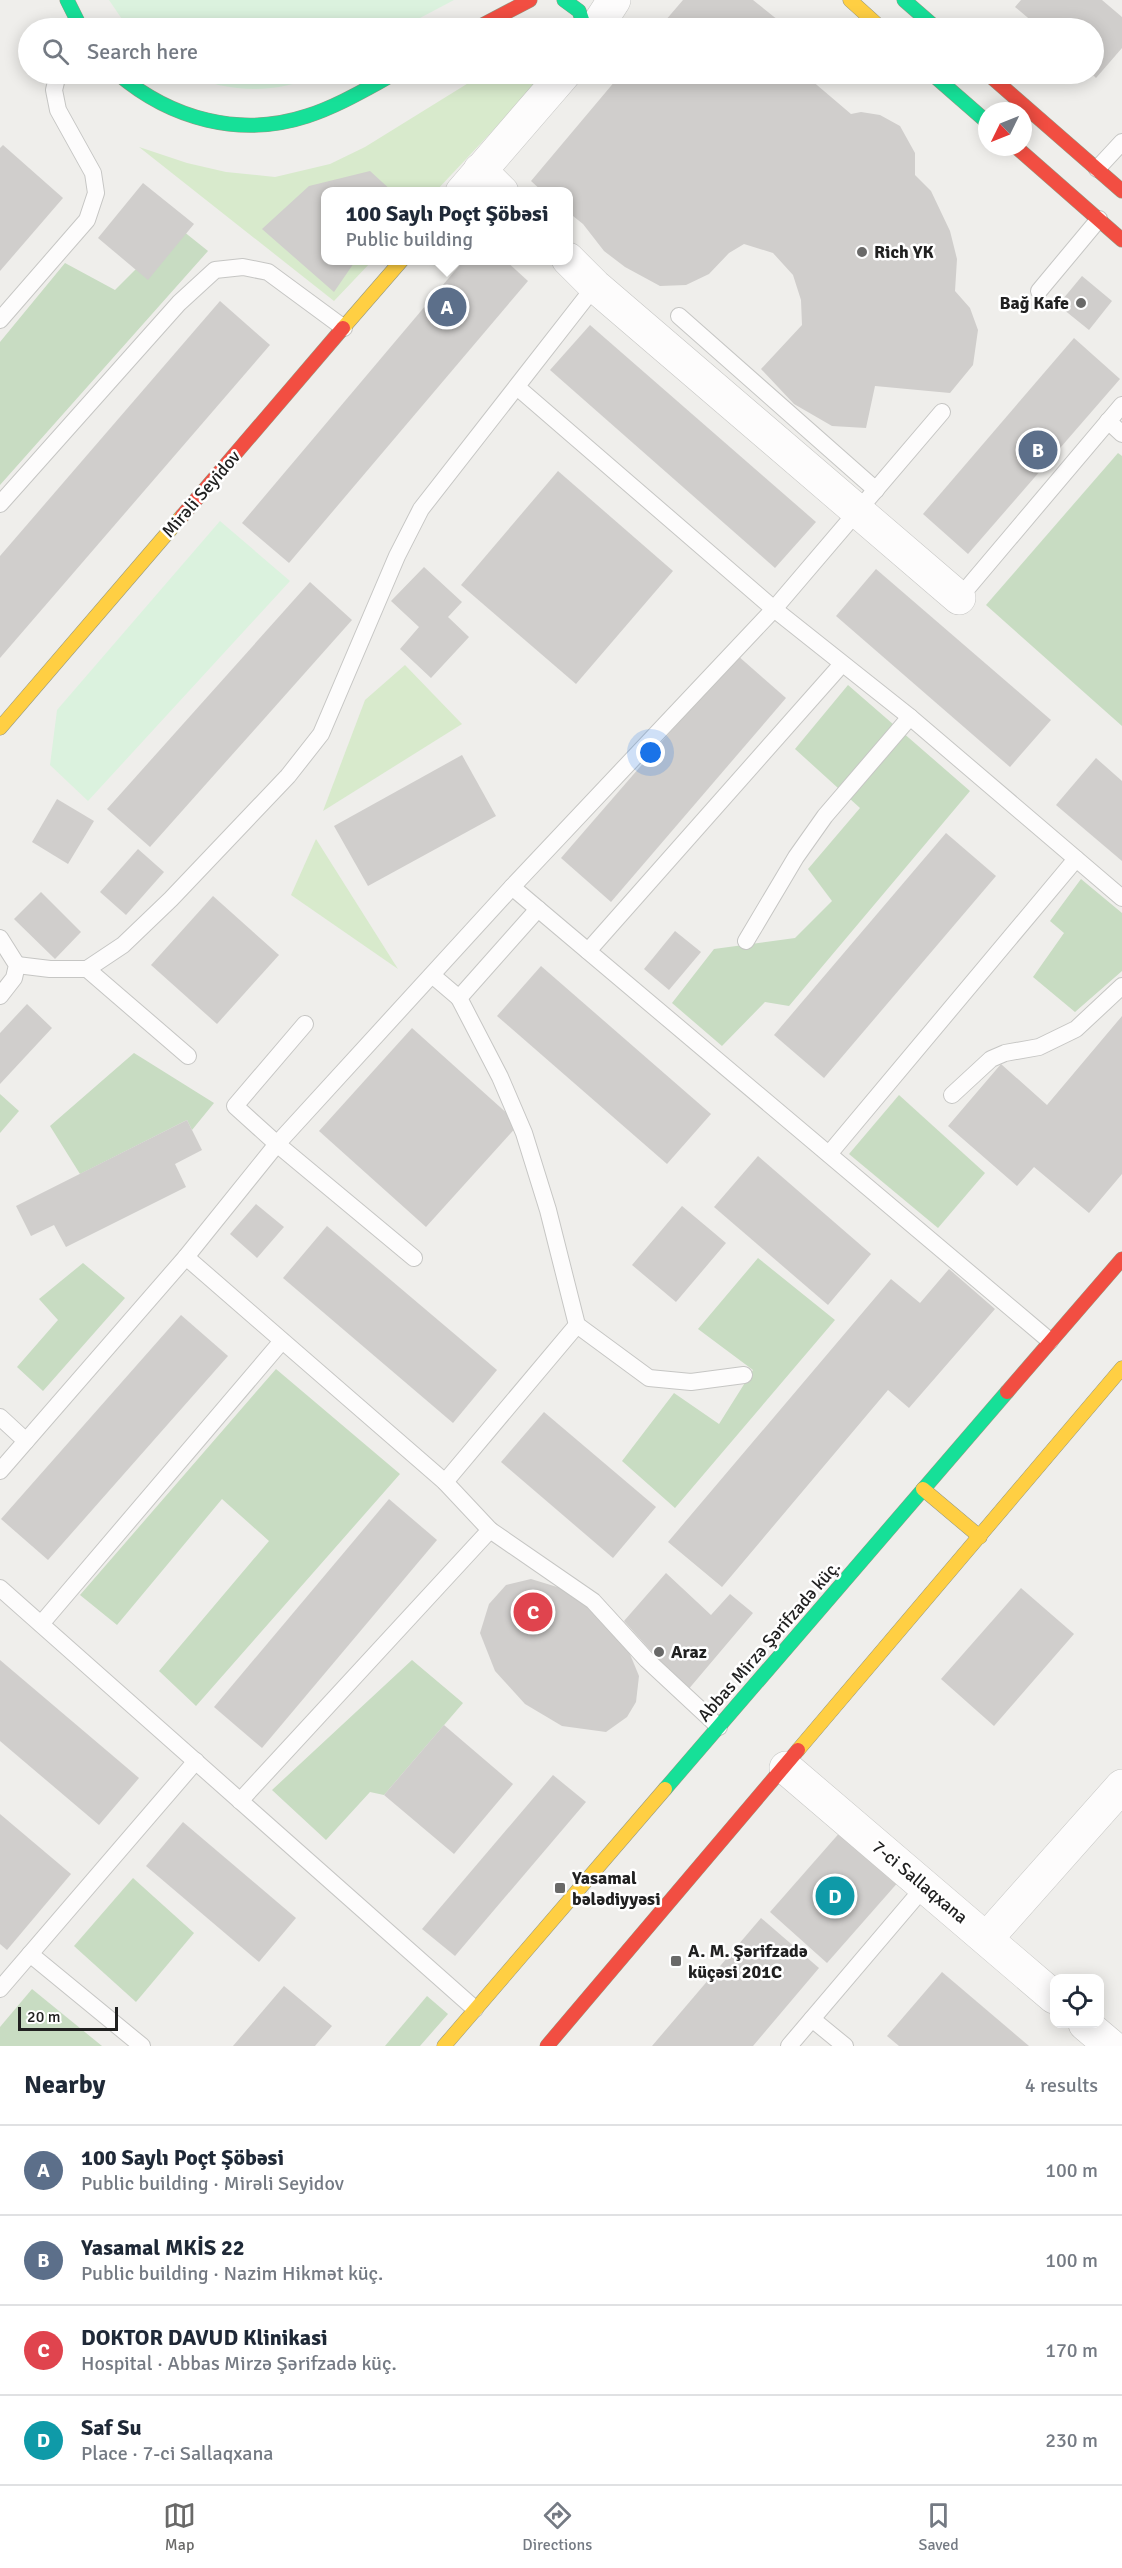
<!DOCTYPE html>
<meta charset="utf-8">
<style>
:root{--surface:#fff;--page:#f2f2f3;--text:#1f2937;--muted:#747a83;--line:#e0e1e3;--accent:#696968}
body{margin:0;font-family:Signika,sans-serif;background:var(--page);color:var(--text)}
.controls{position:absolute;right:18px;bottom:18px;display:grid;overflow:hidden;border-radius:12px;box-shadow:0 3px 15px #0003}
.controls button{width:54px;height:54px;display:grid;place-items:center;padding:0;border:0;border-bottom:2px solid var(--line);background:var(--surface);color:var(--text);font:30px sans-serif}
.compass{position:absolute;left:978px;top:102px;width:54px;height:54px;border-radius:50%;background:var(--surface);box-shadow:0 3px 15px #0003;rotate:227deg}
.scale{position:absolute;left:18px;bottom:15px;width:100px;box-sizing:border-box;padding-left:6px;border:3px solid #212121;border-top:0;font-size:16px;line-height:21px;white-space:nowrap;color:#212121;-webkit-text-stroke:4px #fff;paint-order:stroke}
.you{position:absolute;left:651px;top:753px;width:21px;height:21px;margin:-15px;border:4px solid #fff;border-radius:50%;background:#1a73e8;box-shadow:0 0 0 9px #1a73e833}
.badge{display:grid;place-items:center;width:39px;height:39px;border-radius:50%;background:var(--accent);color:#fff;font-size:20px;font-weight:700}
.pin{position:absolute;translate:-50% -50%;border:3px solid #fff;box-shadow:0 2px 6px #0006}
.popup{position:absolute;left:321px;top:187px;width:252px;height:78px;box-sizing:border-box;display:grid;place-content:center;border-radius:12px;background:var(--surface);filter:drop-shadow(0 2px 4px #0005);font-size:20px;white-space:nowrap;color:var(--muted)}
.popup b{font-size:22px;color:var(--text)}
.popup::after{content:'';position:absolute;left:50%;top:100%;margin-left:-12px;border:12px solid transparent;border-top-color:var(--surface)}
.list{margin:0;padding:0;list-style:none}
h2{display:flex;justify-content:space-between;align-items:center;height:78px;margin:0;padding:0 24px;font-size:26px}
h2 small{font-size:20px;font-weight:400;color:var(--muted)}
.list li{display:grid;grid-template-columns:39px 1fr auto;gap:18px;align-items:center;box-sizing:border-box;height:90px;padding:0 24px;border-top:2px solid var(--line)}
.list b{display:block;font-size:22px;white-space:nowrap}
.list p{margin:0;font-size:20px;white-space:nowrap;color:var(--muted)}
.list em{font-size:20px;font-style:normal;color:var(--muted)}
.icon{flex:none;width:33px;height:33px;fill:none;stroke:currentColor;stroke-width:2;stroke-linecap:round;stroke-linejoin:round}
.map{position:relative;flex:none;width:1122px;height:2046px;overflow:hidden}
.search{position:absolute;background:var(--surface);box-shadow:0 3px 15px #0003;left:18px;right:18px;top:18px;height:66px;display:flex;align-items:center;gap:15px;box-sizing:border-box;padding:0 21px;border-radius:33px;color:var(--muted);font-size:22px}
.sheet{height:438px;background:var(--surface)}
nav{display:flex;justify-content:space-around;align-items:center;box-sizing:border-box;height:84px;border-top:2px solid var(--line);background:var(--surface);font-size:16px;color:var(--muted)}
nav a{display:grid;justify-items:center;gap:3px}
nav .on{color:var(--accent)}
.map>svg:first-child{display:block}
</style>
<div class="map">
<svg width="1122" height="2046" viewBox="0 0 1122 2046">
<rect width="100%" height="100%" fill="#efeeeb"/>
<!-- grass -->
<g fill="#d8eacc">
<path d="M483 74H546L436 191 326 192V260L372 261 334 301 139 147 187 163 226 172 275 177 330 164 365 147Z"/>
<path d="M405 665 462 724 323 811 365 700Z"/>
<path d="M316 839 398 969 291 895Z"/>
</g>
<!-- forest -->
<g fill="#c8dcc2">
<path d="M178 227 208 251 0 485V342L65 263 115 290Z"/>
<path d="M1118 453 1122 456V726L986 605Z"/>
<path d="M848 685 970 791 789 1006 765 1002 722 1046 672 1003 714 949 795 938 832 901 808 869 860 808 795 749Z"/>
<path d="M1081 879 1122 913V971L1075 1012 1033 977 1064 933 1050 921Z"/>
<path d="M134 1053 214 1103 192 1130 187 1120 80 1174 50 1126Z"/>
<path d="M0 1094 19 1111 0 1133Z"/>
<path d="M899 1095 985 1173 938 1228 849 1154Z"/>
<path d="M758 1258 835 1320 675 1508 622 1461 674 1393 719 1424 753 1370 698 1329Z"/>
<path d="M83 1263 125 1298 43 1391 17 1367 58 1320 39 1299Z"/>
<path d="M276 1369 400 1474 196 1706 159 1671 269 1541 222 1499 117 1625 80 1595Z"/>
<path d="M412 1660 463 1703 384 1795 370 1792 326 1840 272 1790Z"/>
<path d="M133 1878 194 1933 136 2002 74 1946Z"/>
<path d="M32 1989 102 2046H0V2027Z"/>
<path d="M427 1996 448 2014 420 2046H385Z"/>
</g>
<!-- park -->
<g fill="#dbf2de">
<path d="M109 0H454L401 28H128Z"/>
<path d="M187 74H318C279 95 227 93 187 74Z"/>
<path d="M220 521 290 581 88 801 50 765 57 710Z"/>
</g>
<!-- building -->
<g fill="#d0cecc">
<path d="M683 0H753L788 28H659Z"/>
<path d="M1021 0H1102L1122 17V48L1096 78 1092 74H1094V28H1040L1015 7Z"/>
<path d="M621 74H804L851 114 861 112 880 115 900 126 915 153V175L931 191 950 231 957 259 955 291 970 308 978 330 973 365 950 393 875 386 866 428 832 426 794 404 761 369 802 325 801 300 793 275 773 253 744 244 729 253 709 274 686 285 660 286 625 267 604 251 583 224 568 212V192H543L531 181Z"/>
<path d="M3 145 63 198 0 271V148Z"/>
<path d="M370 171 393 192H326V260H356L334 292 262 229 309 186Z"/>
<path d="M143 183 194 224 148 280 98 238Z"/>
<path d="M464 260H505L528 281 289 563 242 523Z"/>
<path d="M1082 276 1112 301 1089 330 1058 305Z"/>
<path d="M220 301 270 345 0 658V556Z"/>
<path d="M590 325 816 522 775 568 550 370Z"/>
<path d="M1074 338 1120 379 968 554 923 514Z"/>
<path d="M558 471 673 571 576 684 461 585Z"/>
<path d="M424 567 462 602 448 617 469 637 431 678 400 649 419 627 391 601Z"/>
<path d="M876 569 1051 720 1010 767 836 616Z"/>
<path d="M310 582 352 620 150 847 107 809Z"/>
<path d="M737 655 786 698 611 902 561 858Z"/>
<path d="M462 755 496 816 368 886 334 826Z"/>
<path d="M1096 758 1122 781V861L1056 805Z"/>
<path d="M57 799 94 821 68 864 32 842Z"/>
<path d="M946 833 996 876 824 1078 774 1035Z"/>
<path d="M138 849 164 872 126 915 100 892Z"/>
<path d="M41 892 81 932 55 959 14 919Z"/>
<path d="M213 896 279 955 217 1024 151 965Z"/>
<path d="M675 931 701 952 669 990 644 969Z"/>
<path d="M541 966 711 1114 667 1164 497 1016Z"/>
<path d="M27 1004 52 1028 0 1084V1033Z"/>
<path d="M1122 1016V1174L1089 1213 1034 1167 1017 1186 948 1126 1001 1064 1047 1105Z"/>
<path d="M412 1028 519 1124 426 1227 319 1131Z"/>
<path d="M187 1120 202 1150 175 1164 186 1187 66 1247 54 1225 31 1236 16 1206Z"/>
<path d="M758 1156 871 1254 828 1305 714 1207Z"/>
<path d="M256 1204 284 1227 257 1258 230 1234Z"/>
<path d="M682 1206 726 1243 676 1302 632 1265Z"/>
<path d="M327 1226 497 1370 453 1423 283 1278Z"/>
<path d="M949 1269 995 1309 909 1408 888 1390 722 1587 668 1542 891 1279 920 1303Z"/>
<path d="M181 1315 228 1356 48 1560 1 1519Z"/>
<path d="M544 1412 656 1507 613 1558 501 1462Z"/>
<path d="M389 1499 437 1540 262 1748 214 1707Z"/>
<path d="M666 1573 711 1615 730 1594 753 1613 687 1691 624 1621Z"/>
<path d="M531 1579 567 1590 598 1612 625 1642 639 1676 636 1702 627 1717 606 1732 562 1726 525 1704 495 1671 480 1633 489 1604 506 1585Z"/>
<path d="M1021 1588 1074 1634 994 1726 941 1679Z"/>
<path d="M0 1660 139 1778 99 1825 0 1741Z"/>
<path d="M444 1725 513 1784 454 1854 384 1795Z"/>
<path d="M553 1775 586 1802 455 1956 422 1929Z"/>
<path d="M0 1814 71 1874 7 1950 0 1944Z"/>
<path d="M183 1822 296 1918 259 1962 146 1866Z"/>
<path d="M842 1830 900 1880 827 1963 770 1912Z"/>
<path d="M761 1918 819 1968 753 2046H652Z"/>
<path d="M942 1972 1029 2046H899L887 2036Z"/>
<path d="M284 1986 332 2026 315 2046H233Z"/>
</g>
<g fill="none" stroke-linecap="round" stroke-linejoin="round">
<!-- lane casing -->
<g stroke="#c6c6c4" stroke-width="18">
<g id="lane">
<path d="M1097 169 1122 142"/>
<path d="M1039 291 1099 219"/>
<path d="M679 316 876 490"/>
<path d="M0 320 87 220 96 193 93 173 58 110 54 90 58 74"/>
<path d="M517 387 774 609 910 717 1122 898"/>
<path d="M1108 421 1122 434"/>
<path d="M0 504 179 303 215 270 243 267 268 272 344 328"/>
<path d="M959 598 1122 405"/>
<path d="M512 887 1050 1341"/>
<path d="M0 938 17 965 14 978 0 996"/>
<path d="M746 941 796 857 825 816 910 717"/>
<path d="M588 951 842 664"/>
<path d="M17 965 50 969H87L123 945 171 899 288 776 321 734 397 556 421 509 595 286"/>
<path d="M87 969 188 1056"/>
<path d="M432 975 459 998 538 909"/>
<path d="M459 998 500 1077 524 1133 548 1210 577 1325 649 1378 691 1382 744 1375"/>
<path d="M305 1024 235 1106 277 1144 414 1258"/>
<path d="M952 1095 991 1059 1005 1053 1039 1047 1076 1029 1122 986"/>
<path d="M829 1154 1076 859"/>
<path d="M186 1257 445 1482 490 1530 240 1801"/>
<path d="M0 1417 26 1441"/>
<path d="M0 1471 186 1257 277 1144 512 887 774 609 942 412"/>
<path d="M445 1482 577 1325"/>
<path d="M490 1530 593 1601 647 1660 719 1727"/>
<path d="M0 1588 475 2009"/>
<path d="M41 1624 282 1341"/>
<path d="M30 1954 142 2046"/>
<path d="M0 1989 196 1761"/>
<path d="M812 2019 845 2046"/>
<path d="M789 2046 925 1886"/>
</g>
</g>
<!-- street casing -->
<g stroke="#c6c6c4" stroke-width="34">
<g id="street">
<path d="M596 28 614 0"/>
<path d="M480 170 502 192"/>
<path d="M462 192 564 74"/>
<path d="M568 259 595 286 959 598"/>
<path d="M786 1768 1054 1997"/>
<path d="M987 1938 1122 1786"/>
<path d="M1085 2024 1111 2046"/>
</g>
</g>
<!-- fast casing -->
<g stroke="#949983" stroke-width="15">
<g id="fast">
<path d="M67 0 81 28"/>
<path d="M564 0 579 11 585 28"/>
<path d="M904 0 936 28"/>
<path d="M118 74C171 119 240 138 307 116 338 106 366 89 394 74"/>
<path d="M932 74 987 122"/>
<path d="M665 1789 1007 1392"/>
</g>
</g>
<!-- slow casing -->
<g stroke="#949983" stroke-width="15">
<g id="slow">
<path d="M850 0 881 28"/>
<path d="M343 328 402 260"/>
<path d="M0 728 182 516"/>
<path d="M923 1489 980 1537"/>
<path d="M798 1750 1122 1368"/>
<path d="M444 2046 665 1789"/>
</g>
</g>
<!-- jam casing -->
<g stroke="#949983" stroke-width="15">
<g id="jam">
<path d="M477 28 530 0"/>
<path d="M988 74 1122 191"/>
<path d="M1016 147 1122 240"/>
<path d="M182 516 343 328"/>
<path d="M1007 1392 1122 1259"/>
<path d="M547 2046 798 1750"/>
</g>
</g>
<!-- lane -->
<use href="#lane" stroke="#fdfcfc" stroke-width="16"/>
<!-- street -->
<use href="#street" stroke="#fdfcfc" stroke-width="33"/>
<!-- fast -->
<use href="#fast" stroke="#16e098" stroke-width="14"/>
<!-- slow -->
<use href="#slow" stroke="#ffcf43" stroke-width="14"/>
<!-- jam -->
<use href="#jam" stroke="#f24e42" stroke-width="14"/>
</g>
<!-- markers -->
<g fill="#696968" stroke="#fff" stroke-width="2">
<circle cx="862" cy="252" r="6"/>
<circle cx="1081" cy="303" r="6"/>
<circle cx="659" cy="1652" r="6"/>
<rect x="554" y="1882" width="12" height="12" rx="3"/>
<rect x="670" y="1955" width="12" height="12" rx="3"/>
</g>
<g text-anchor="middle" stroke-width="5" stroke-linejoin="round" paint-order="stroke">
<!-- poi labels -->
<g font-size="18" font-weight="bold" fill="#212121" stroke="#fff" text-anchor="start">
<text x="874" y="258">Rich YK</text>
<text x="1069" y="309" text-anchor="end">Bağ Kafe</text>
<text x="671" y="1658">Araz</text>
<text x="572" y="1884">Yasamal<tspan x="572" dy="21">bələdiyyəsi</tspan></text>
<text x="688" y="1957">A. M. Şərifzadə<tspan x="688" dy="21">küçəsi 201C</tspan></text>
</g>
<!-- street labels -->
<g font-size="18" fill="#212121" stroke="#fff">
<text transform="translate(201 494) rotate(-49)" y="6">Mirəli Seyidov</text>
<text transform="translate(769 1641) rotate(-49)" y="6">Abbas Mirzə Şərifzadə küç.</text>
<text transform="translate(920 1882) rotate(40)" y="6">7-ci Sallaqxana</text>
</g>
</g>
</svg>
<div class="controls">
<button><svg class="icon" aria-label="locate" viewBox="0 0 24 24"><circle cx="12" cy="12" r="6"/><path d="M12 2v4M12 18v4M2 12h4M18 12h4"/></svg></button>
</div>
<svg class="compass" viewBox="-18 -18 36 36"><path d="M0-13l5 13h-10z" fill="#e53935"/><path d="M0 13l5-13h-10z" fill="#747a83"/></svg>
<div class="scale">20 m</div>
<div class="you"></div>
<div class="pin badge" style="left:447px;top:307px;background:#5c6f8a">A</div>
<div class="popup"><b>100 Saylı Poçt Şöbəsi</b>Public building</div>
<div class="pin badge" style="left:1038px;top:450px;background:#5c6f8a">B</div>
<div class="pin badge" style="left:533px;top:1612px;background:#e0444e">C</div>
<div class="pin badge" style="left:835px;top:1896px;background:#0f9aa8">D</div>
<div class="search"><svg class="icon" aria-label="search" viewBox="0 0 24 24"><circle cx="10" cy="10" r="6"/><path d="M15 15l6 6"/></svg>Search here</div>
</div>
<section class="sheet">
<h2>Nearby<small>4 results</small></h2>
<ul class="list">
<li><span class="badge" style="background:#5c6f8a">A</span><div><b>100 Saylı Poçt Şöbəsi</b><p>Public building · Mirəli Seyidov</p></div><em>100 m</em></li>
<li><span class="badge" style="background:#5c6f8a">B</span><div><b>Yasamal MKİS 22</b><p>Public building · Nazim Hikmət küç.</p></div><em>100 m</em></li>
<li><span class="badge" style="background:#e0444e">C</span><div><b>DOKTOR DAVUD Klinikasi</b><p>Hospital · Abbas Mirzə Şərifzadə küç.</p></div><em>170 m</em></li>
<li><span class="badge" style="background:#0f9aa8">D</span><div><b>Saf Su</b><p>Place · 7-ci Sallaqxana</p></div><em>230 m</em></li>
</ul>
</section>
<nav>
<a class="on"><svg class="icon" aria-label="map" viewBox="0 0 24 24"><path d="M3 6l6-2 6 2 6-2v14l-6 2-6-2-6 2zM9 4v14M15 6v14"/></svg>Map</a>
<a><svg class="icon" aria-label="directions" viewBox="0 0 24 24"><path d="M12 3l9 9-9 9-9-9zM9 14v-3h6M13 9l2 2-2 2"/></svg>Directions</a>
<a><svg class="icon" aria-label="saved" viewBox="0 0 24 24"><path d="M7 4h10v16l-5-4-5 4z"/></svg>Saved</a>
</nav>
